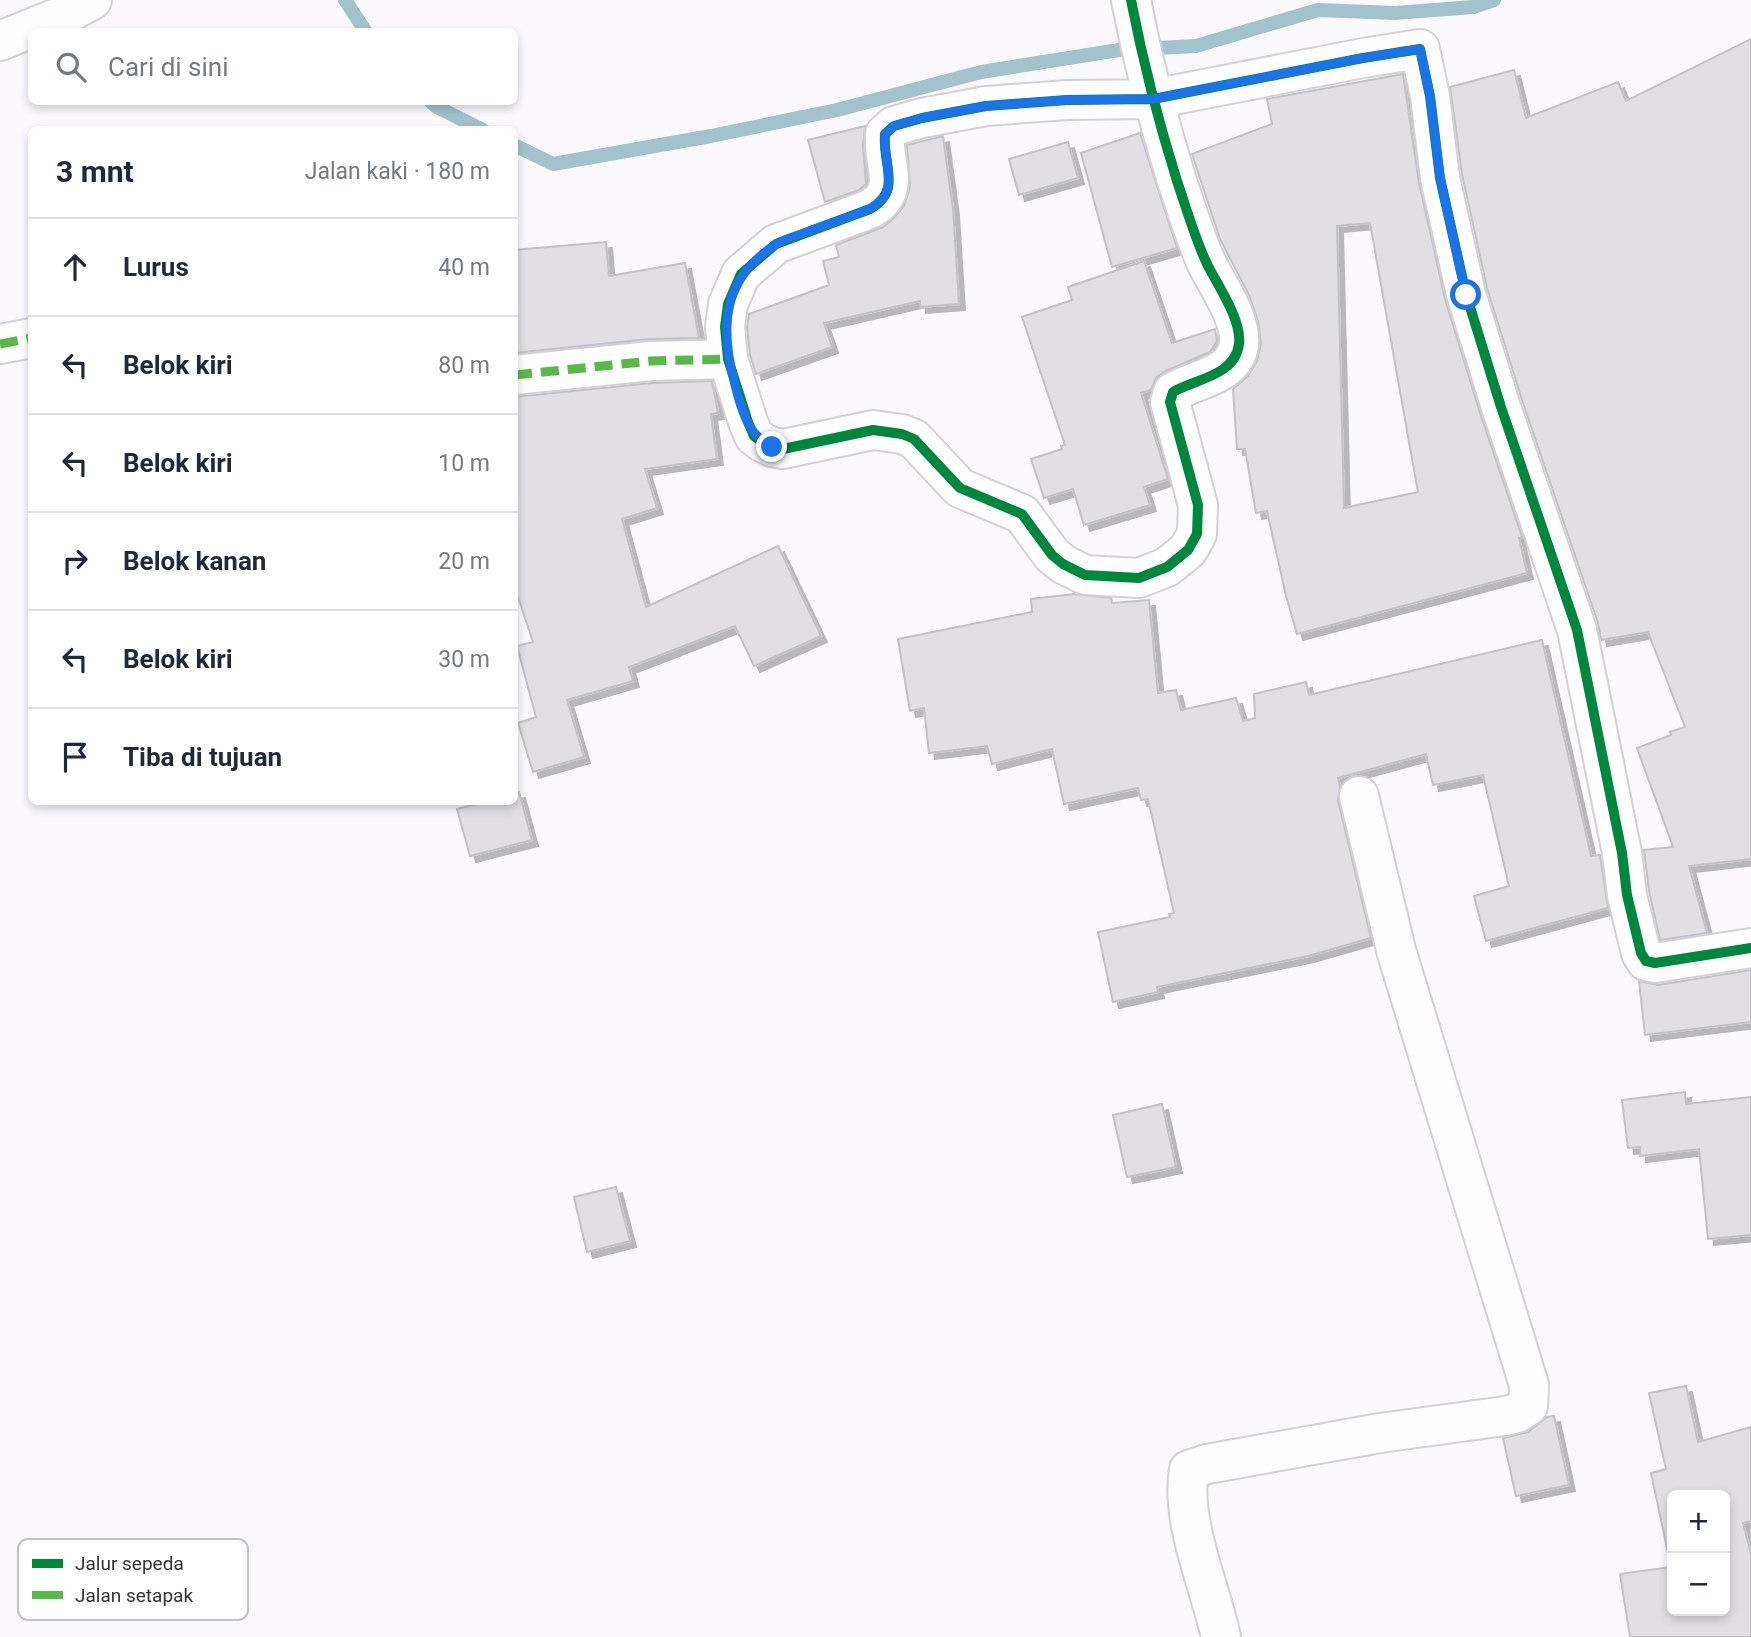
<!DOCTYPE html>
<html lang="id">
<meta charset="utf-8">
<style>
:root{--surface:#fff;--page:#f6f6f7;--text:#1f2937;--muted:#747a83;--line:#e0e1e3}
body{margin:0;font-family:Roboto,sans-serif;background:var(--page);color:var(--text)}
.controls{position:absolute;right:21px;bottom:21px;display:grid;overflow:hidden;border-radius:10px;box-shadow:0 4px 10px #0003}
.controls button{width:63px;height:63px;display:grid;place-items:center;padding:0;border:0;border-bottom:2px solid var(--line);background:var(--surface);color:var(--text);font:35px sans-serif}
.stop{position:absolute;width:21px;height:21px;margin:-16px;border:5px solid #1a73e8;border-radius:50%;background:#fff}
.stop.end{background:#1a73e8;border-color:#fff;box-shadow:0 2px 7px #0008}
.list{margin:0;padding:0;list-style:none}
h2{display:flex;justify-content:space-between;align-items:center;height:91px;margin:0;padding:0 28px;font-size:30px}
h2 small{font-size:23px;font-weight:400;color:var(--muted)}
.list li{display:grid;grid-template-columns:46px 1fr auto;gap:21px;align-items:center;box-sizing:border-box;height:98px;padding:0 28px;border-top:2px solid var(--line)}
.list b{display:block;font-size:26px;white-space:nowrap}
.list em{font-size:23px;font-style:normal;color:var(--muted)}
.icon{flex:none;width:38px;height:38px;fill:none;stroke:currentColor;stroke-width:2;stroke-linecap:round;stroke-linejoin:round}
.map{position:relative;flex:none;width:1751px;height:1637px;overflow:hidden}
.search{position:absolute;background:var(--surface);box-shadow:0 4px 10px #0003;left:28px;top:28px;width:490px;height:77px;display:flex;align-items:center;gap:18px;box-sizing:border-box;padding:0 24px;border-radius:10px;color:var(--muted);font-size:26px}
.panel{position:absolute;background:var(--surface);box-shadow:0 4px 10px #0003;left:28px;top:126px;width:490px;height:679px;border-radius:10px}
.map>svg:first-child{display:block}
</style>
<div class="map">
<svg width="1751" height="1637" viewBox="0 0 1751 1637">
<defs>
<filter id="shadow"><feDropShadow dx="6" dy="6" stdDeviation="0" flood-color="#0004"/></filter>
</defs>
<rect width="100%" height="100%" fill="#fbf9fd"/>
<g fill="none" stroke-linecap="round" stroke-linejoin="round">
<!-- stream -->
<g stroke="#a2c2cd" stroke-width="14">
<path d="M345 0 366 32"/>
<path d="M431 102 437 107 483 130"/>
<path d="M514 145 553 164 711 136 837 110 981 72 1119 50 1196 46 1318 10 1395 13 1473 7 1494 0"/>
</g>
</g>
<!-- building -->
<g fill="#e1dfe3" stroke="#c3c1c5" stroke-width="2" fill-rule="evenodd" filter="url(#shadow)">
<path d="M1751 39V859L1689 866 1707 933 1660 940 1649 891 1644 850 1673 847 1637 748 1671 735 1670 732 1685 727 1648 632 1601 640 1598 623 1522 400 1487 288 1462 174 1450 87 1514 70 1526 118 1618 82 1626 101Z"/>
<path d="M1403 74 1419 183 1445 299 1480 413 1522 537 1519 538 1527 573 1297 634 1286 596 1267 511 1256 513 1245 449H1237L1233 389 1248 376 1257 361 1261 344 1258 321 1249 295 1220 239 1192 154 1272 124 1267 99ZM1370 223 1418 492 1344 508 1337 226Z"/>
<path d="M865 126 863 145 866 184 859 190 825 202 808 140Z"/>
<path d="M1140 133 1177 248 1112 267 1081 153Z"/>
<path d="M943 136 953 209 959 304 920 307V301L824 323 832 347 756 374 750 355 747 327 749 314 829 285 823 261 839 257 836 245 883 227 893 219 904 206 910 186 907 145Z"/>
<path d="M1068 142 1078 178 1019 195 1009 159Z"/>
<path d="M606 242 609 276 685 263 699 338 649 339 514 353V250Z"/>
<path d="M1144 261 1172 343 1215 329 1217 341 1210 352 1163 372 1156 378 1151 390 1141 393 1168 479 1144 487 1150 505 1084 525 1073 489 1044 498 1031 459 1062 449 1061 446 1065 445 1022 317 1072 300 1068 287Z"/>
<path d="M712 381 718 413 711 414 717 459 645 469 657 508 622 519 646 607 778 546 821 636 754 666 735 626 629 667 633 681 567 700 584 757 533 772 518 723 536 717 517 646 533 642 514 585V397L652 383Z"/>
<path d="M1075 594 1111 598 1112 603 1149 600 1158 693 1176 690 1181 710 1236 698 1243 721 1255 718 1254 694 1306 682 1309 695 1542 640 1591 856 1600 855 1608 908 1486 941 1474 896 1509 886 1483 775 1433 785 1426 754 1338 778 1340 786 1338 801 1371 938 1308 956 1157 987 1158 992 1113 1002 1098 932 1170 917 1169 914 1174 913 1148 799 1141 800 1138 788 1064 804 1052 749 992 764 987 746 929 753 924 708 910 711 898 639 1032 612 1031 599Z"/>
<path d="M519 792 532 840 470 856 457 809 485 802H514V793Z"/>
<path d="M1751 970V1022L1645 1035 1639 981 1658 985Z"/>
<path d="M1685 1092 1686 1104 1751 1097V1235L1708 1239 1699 1149 1640 1156V1147L1628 1148 1622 1100Z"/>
<path d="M1162 1104 1176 1167 1127 1177 1113 1115Z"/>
<path d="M616 1187 630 1241 587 1252 574 1197Z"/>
<path d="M1686 1386 1698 1442 1751 1427V1521L1743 1523 1751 1554V1637H1630L1620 1574 1671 1567 1651 1473 1666 1469 1649 1393ZM1672 1495H1725V1611H1672Z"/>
<path d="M1554 1416 1569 1485 1516 1496 1503 1438 1528 1432 1547 1417Z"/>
</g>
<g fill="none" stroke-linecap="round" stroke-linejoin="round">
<!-- minor casing -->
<g stroke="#d3d1d5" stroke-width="42">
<g id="minor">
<path d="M1131 0C1143 62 1158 120 1177 181 1187 210 1195 239 1208 266 1219 287 1242 321 1239 344 1235 376 1195 379 1173 392L1170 402 1198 505 1197 534 1188 550 1167 567 1139 578 1085 575 1063 564 1052 555 1022 514 960 488 914 439 902 434 873 430 783 449 772 447 762 442 754 436 748 422 728 359 725 327 728 304 741 274 776 244 870 209C903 190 882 165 885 134L894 126 922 118 986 106 1067 100 1153 99 1363 58 1420 49 1430 96 1440 178 1466 294 1501 407 1577 630 1622 853 1627 895 1641 953 1646 961 1655 963 1751 948"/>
<path d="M0 41 64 15 92 0"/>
<path d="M0 344 32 338"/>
<path d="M514 375 651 361 728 359"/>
<path d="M1221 1637C1210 1586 1180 1521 1189 1470L1207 1464 1380 1433 1505 1416 1517 1413 1528 1406 1529 1385 1396 950 1359 796"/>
</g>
</g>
<!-- minor -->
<use href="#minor" stroke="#fefeff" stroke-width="38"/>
<!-- quiet -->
<g stroke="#58b947" stroke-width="9" stroke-dasharray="18 9" stroke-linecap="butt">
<path d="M0 344 32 338"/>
<path d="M514 375 651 361 728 359"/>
</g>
<!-- cycleway casing -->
<g stroke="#fff" stroke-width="15">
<path id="cycleway" d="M1131 0C1143 62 1158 120 1177 181 1187 210 1195 239 1208 266 1219 287 1242 321 1239 344 1235 376 1195 379 1173 392L1170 402 1198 505 1197 534 1188 550 1167 567 1139 578 1085 575 1063 564 1052 555 1022 514 960 488 914 439 902 434 873 430 783 449 772 447 762 442 754 436 748 422 728 359 725 327 728 304 741 274 776 244 870 209C903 190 882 165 885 134L894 126 922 118 986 106 1067 100 1153 99 1363 58 1420 49 1430 96 1440 178 1466 294 1501 407 1577 630 1622 853 1627 895 1641 953 1646 961 1655 963 1751 948"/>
</g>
<!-- cycleway -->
<use href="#cycleway" stroke="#00873e" stroke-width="10"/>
</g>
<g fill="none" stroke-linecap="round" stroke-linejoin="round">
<!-- route -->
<path stroke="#1a73e8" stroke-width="9" d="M772 447C747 435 740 406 734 381 720 325 723 279 775 245 783 239 795 237 804 233 826 225 848 217 870 209 903 190 882 165 885 134L894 126 922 118 986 106 1067 100 1153 99 1363 58 1420 49 1430 96 1440 177 1466 295"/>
</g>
<!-- legend -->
<rect x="18" y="1539" width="230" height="81" rx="10" fill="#fff" stroke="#c2c2c3" stroke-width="2"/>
<rect x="32" y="1559" width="31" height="9" fill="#00873e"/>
<rect x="32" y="1591" width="31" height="8" fill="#58b947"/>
<g font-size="19" fill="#353237">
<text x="75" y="1570">Jalur sepeda</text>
<text x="75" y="1602">Jalan setapak</text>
</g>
</svg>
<div class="controls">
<button>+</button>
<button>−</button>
</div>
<div class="stop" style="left:1466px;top:295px"></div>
<div class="stop end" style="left:772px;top:447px"></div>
<div class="search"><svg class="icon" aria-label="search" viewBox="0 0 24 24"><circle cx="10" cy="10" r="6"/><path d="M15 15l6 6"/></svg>Cari di sini</div>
<section class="panel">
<h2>3 mnt<small>Jalan kaki · 180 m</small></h2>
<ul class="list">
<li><svg class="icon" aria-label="ahead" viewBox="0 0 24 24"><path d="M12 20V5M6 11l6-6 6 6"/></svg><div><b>Lurus</b></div><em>40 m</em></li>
<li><svg class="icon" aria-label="left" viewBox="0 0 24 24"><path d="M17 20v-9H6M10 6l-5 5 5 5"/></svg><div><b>Belok kiri</b></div><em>80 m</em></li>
<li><svg class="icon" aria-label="left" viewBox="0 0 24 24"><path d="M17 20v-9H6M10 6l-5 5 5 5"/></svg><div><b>Belok kiri</b></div><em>10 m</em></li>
<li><svg class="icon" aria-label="right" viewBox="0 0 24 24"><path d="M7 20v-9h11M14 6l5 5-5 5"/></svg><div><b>Belok kanan</b></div><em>20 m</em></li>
<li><svg class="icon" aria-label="left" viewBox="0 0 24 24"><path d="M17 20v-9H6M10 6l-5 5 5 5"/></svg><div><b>Belok kiri</b></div><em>30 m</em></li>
<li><svg class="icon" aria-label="arrive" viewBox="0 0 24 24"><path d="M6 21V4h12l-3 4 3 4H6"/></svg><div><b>Tiba di tujuan</b></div></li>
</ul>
</section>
</div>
